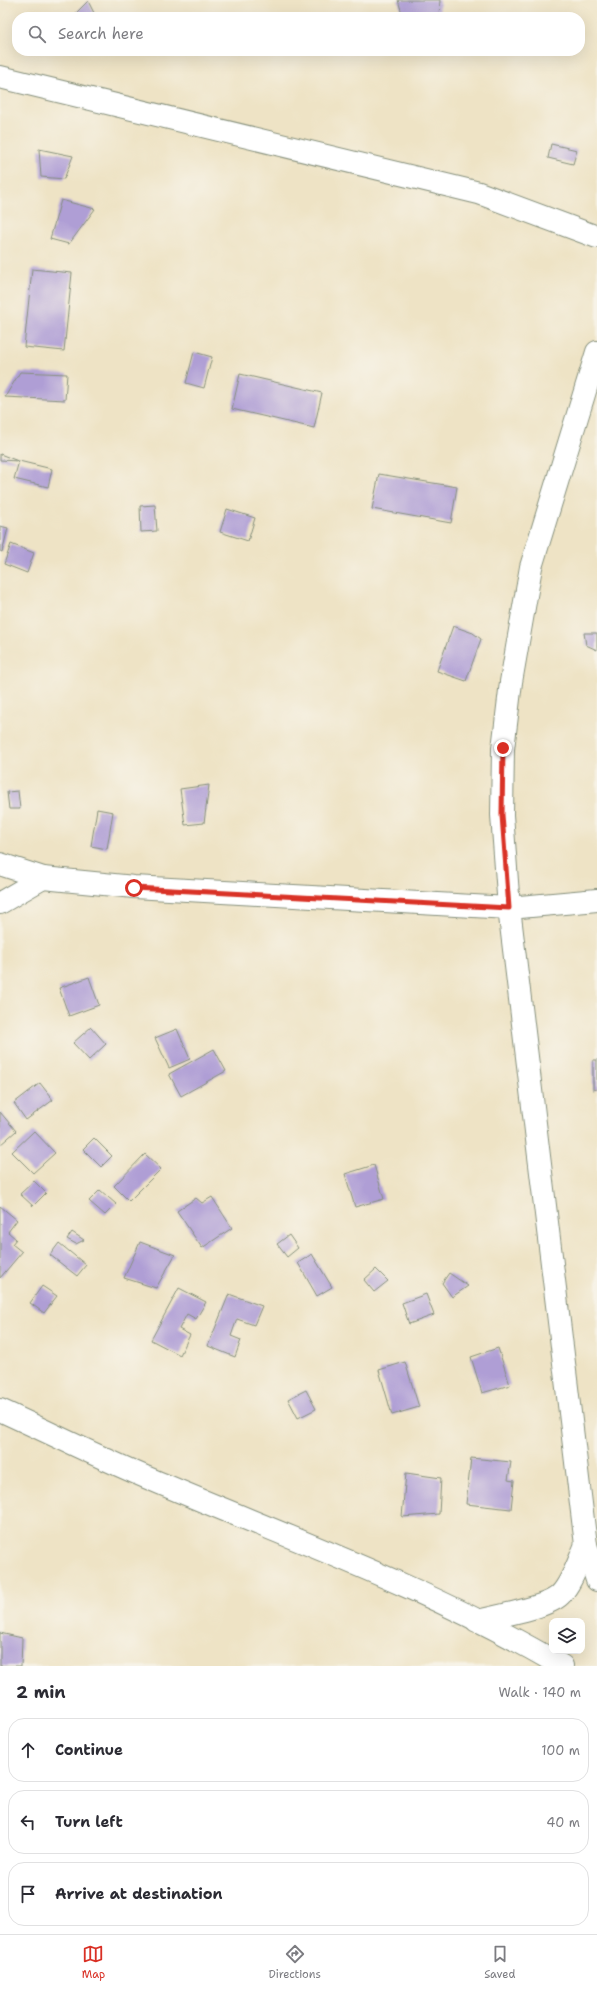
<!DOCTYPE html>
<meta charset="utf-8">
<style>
:root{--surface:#fff;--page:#f7f7f7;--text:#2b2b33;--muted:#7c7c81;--line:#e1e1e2;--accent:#d93025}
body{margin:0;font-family:"Shantell Sans",sans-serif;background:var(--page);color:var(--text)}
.controls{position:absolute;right:12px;bottom:12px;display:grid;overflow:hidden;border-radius:8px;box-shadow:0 4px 16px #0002}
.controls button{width:36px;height:36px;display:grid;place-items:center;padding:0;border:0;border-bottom:1px solid var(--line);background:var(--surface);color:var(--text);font:20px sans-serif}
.stop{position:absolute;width:12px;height:12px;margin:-9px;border:3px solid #d93025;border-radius:50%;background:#fff}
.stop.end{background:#d93025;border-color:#fff;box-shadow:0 1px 4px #0008}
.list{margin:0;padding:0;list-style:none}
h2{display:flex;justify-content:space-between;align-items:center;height:52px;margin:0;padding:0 16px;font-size:17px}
h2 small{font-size:13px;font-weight:400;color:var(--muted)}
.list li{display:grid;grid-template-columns:26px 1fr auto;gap:12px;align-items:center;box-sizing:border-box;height:64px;margin:0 8px 8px;padding:0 8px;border:1px solid var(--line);border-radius:16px}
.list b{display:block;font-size:15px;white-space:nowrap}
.list em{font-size:13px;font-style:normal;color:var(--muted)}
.icon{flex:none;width:22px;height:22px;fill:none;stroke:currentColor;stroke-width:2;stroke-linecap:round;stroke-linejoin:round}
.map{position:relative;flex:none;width:597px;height:1666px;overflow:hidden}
.search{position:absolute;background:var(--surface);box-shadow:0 4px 16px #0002;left:12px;right:12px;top:12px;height:44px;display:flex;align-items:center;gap:10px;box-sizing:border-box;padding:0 14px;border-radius:16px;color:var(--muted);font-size:15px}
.sheet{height:268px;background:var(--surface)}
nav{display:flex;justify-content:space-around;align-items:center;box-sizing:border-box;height:56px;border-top:1px solid var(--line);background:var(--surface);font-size:11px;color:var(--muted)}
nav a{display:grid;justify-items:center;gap:2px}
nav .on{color:var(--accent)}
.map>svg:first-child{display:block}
</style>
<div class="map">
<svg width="597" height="1666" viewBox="0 0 597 1666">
<rect width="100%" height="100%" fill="#f7f3e8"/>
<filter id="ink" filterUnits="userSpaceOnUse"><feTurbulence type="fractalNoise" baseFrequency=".025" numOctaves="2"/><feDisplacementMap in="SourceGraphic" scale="8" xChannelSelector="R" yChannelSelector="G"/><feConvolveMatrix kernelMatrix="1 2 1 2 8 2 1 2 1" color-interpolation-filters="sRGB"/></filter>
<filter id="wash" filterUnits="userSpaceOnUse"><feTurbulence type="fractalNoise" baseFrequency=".012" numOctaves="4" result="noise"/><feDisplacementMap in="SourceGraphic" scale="16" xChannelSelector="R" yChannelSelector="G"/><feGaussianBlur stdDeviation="0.9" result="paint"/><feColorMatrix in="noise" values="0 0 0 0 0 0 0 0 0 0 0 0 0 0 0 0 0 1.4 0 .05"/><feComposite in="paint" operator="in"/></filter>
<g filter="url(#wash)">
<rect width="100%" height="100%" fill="#eee3c5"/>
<g id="blocks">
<!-- building -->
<g fill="#af9ed5">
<path d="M398 0H440L439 17H403Z"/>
<path d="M88 1 96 17H75L74 15Z"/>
<path d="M551 144 577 150 573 164 548 158Z"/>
<path d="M39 149 73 156 64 179 41 177Z"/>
<path d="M61 200 95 209 69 244 50 239Z"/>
<path d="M32 269 72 273 64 351 24 347Z"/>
<path d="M194 352 212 357 204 388 186 383Z"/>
<path d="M20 372 67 374 65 400 5 397Z"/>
<path d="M240 374 322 393 314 428 232 409Z"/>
<path d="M0 454 18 461 0 460Z"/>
<path d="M19 461 52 469 48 487 14 479Z"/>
<path d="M379 474 457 487 451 523 372 509Z"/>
<path d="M155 505 157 531 141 532 140 506Z"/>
<path d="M227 509 255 518 248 541 220 532Z"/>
<path d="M0 526 8 528 2 552 0 551Z"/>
<path d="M11 544 34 553 27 573 4 564Z"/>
<path d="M453 626 473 633 481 639 466 681 437 671Z"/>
<path d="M584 633H597V650L586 645Z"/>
<path d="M209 785 204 823 185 825 180 789Z"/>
<path d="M18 791 20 809H9L7 792Z"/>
<path d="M97 809 113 812 107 849 91 846Z"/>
<path d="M89 977 99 1005 69 1016 59 988Z"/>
<path d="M91 1027 106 1044 89 1060 73 1043Z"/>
<path d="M177 1029 190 1059 169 1068 155 1038Z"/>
<path d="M214 1049 226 1071 181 1096 169 1074Z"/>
<path d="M593 1060H597V1089L593 1090Z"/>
<path d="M40 1083 53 1100 26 1120 14 1103Z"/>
<path d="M0 1112 16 1131 0 1145Z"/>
<path d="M34 1131 55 1153 33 1173 12 1152Z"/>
<path d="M94 1138 112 1156 101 1167 83 1149Z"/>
<path d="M145 1154 161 1169 129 1201 114 1186Z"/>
<path d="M374 1165 384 1199 355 1207 345 1174Z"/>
<path d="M34 1181 46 1193 33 1206 20 1194Z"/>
<path d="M100 1190 116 1204 105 1215 89 1201Z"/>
<path d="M212 1197 232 1228 202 1248 177 1211 196 1198 202 1203Z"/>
<path d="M0 1206 17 1220 8 1232 16 1239 12 1244 22 1252 0 1278Z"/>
<path d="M72 1232 84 1240 76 1244 67 1239Z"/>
<path d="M289 1235 298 1248 287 1257 277 1244Z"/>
<path d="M140 1242 175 1255 156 1288 124 1278Z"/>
<path d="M59 1243 86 1265 77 1276 50 1255Z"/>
<path d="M312 1254 332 1287 317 1296 298 1263Z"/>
<path d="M376 1269 388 1281 374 1292 364 1280Z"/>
<path d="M449 1273 468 1286 452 1297 442 1283Z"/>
<path d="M42 1286 57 1296 44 1313 30 1303Z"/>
<path d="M179 1288 206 1302 196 1319 187 1314 179 1329 190 1335 180 1355 151 1340Z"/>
<path d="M229 1294 262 1306 254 1325 237 1319 231 1336 241 1340 235 1357 208 1346Z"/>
<path d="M426 1294 434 1315 409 1324 402 1303Z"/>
<path d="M498 1348 510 1385 482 1393 471 1357Z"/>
<path d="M405 1362 419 1407 392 1415 379 1370Z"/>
<path d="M306 1390 316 1409 298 1418 288 1399Z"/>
<path d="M471 1458 511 1462 508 1480 514 1481 511 1509 466 1504Z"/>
<path d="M406 1473 441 1478 439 1514 402 1517Z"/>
<path d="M0 1633 22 1638 21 1666H0Z"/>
</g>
</g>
</g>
<g filter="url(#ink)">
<use href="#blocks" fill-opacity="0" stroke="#86907c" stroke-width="1"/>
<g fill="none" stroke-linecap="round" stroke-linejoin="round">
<!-- minor casing -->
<g stroke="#86907c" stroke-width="24">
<g id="minor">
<path d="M0 77 479 193 597 237"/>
<path d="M597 352 531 567 511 682 503 749 502 815 509 908 586 1545 597 1580"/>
<path d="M0 864 43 878 134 887 509 908 597 900"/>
<path d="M0 903 43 878"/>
<path d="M0 1410C55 1435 110 1463 167 1486 300 1542 437 1592 562 1666"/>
<path d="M477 1621C497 1616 547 1608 560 1595 572 1583 579 1560 586 1545"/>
</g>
</g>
<!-- minor -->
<use href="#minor" stroke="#fff" stroke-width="22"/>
</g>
</g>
<g fill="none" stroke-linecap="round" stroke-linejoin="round" filter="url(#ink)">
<!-- route -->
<path stroke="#d93025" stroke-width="5" d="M134 888 509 908 502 815 503 748"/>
</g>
</svg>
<div class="controls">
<button><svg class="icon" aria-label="layers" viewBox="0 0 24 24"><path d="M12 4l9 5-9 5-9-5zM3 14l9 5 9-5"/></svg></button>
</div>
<div class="stop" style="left:134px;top:888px"></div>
<div class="stop end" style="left:503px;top:748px"></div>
<div class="search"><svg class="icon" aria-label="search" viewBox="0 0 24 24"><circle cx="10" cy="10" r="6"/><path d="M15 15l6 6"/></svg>Search here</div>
</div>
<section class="sheet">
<h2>2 min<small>Walk · 140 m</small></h2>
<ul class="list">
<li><svg class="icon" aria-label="ahead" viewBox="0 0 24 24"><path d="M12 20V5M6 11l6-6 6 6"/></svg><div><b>Continue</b></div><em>100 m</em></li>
<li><svg class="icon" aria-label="left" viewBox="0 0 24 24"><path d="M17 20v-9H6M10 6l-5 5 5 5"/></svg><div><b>Turn left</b></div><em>40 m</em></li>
<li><svg class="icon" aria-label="arrive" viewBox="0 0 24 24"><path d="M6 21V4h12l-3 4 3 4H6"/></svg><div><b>Arrive at destination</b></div></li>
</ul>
</section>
<nav>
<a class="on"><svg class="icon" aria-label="map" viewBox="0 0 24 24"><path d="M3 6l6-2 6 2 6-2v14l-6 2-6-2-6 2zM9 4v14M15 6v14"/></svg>Map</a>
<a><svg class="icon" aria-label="directions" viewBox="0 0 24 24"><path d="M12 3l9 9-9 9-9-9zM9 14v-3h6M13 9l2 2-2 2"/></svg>Directions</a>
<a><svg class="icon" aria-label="saved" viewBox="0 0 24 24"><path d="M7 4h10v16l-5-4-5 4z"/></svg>Saved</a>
</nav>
